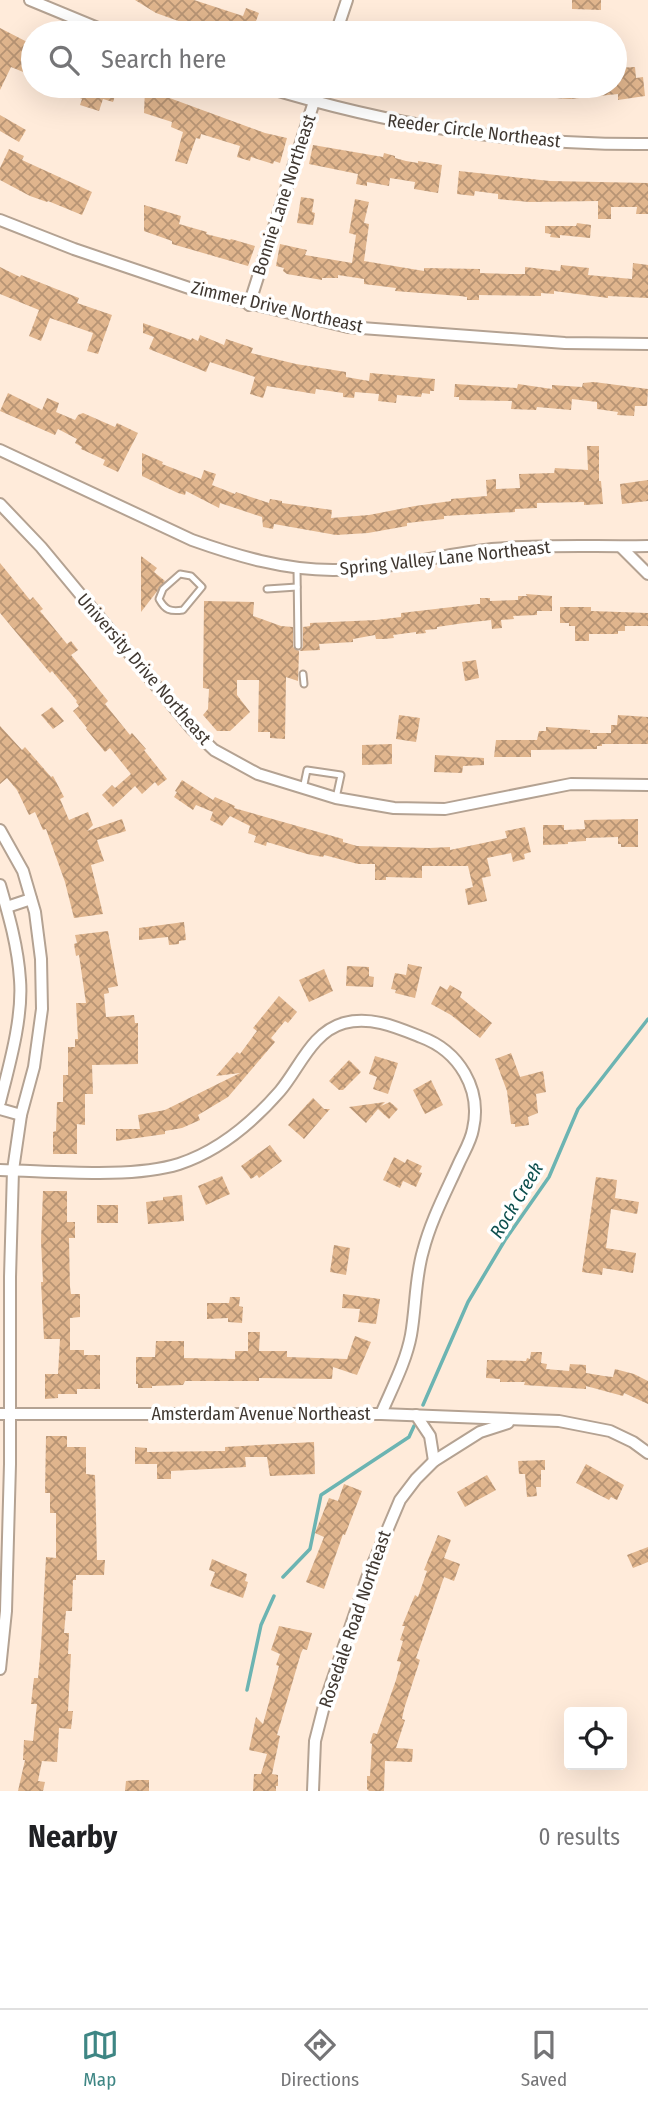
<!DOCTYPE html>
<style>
:root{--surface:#fff;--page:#f2f2f2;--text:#202124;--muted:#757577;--line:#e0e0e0;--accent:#3e8684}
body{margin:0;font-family:"Fira Sans Condensed",sans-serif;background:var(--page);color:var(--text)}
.controls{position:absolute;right:21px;bottom:21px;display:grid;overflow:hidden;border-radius:7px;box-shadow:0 7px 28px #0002}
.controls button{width:63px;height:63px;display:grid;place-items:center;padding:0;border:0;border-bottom:2px solid var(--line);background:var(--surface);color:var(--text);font:35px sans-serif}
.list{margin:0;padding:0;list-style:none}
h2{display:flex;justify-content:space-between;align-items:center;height:91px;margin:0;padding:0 28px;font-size:30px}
h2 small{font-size:23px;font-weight:400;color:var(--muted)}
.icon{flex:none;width:38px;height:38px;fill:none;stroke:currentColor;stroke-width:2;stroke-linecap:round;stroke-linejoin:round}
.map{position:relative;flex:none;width:648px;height:1791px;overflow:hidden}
.search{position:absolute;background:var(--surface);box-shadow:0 7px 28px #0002;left:21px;right:21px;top:21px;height:77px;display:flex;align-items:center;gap:18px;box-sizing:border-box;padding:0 24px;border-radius:38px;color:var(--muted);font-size:26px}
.sheet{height:217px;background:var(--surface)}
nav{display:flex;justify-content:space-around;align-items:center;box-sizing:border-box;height:98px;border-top:2px solid var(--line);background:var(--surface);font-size:19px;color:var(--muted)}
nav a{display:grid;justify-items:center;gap:4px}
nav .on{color:var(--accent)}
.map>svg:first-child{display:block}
</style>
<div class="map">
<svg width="648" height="1791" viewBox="0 0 648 1791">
<defs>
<pattern id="building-cross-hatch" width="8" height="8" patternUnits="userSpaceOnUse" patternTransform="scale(1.75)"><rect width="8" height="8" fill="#e0b58d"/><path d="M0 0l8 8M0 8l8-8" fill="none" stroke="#b79474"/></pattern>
</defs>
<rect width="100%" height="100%" fill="#ffebda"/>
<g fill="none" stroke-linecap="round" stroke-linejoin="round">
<!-- stream -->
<g stroke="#6cb4b2" stroke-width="3.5">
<path d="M423 1405 468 1302 505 1240 549 1177 578 1109 648 1019"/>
<path d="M283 1577 310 1549 321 1495 409 1437 414 1426"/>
<path d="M247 1690 261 1625 274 1596"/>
</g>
</g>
<!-- building -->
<g fill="url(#building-cross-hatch)">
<path d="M135 0H194L243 16 246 8 259 13 256 21 287 31 286 33H212L156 13Z"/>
<path d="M572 0H601V10L572 9Z"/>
<path d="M0 28 33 45V76L11 67 0 90Z"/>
<path d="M635 67 636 78 643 77 645 96 618 100V94L570 99 541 97V86H617L615 68Z"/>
<path d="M54 86H118L113 102 103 99 99 111 80 105 82 99Z"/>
<path d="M145 89 265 133 287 138 280 163 274 161 273 164 251 157 250 161 237 157 240 146 201 134 200 139 196 138 187 164 175 161 183 132 171 127 172 122 144 113Z"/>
<path d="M0 115 26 130 19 142 0 131Z"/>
<path d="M313 145 383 157 384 153 395 156V158L406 161 418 163V161L442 165 438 193 414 189 415 182 390 178 389 186 367 182V186L356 184 358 174 309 164Z"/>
<path d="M9 149 24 156 22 160 92 192 82 215 48 201 47 202 30 196 0 180V168Z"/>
<path d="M459 171 550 181 648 183V214H636L637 207H611V219H598V201L529 202 498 199V194L475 191 474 196 457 194Z"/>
<path d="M301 197 314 199 312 212 315 213 313 225 297 223Z"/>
<path d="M355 199 369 202 364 223 369 224 364 261 424 271V268L480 269V273L512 274H525V267L560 271 561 265 589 268 588 275 632 279 633 263 648 265V298L608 296V298L554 291V294L541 293V296L479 295V300H467V297L460 296 395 291 396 288 364 284V279L338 275V278H322V280L287 274 283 271 284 268 276 266 280 244 307 250 305 255 352 263 356 235 349 233Z"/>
<path d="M144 205 181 216 179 224 207 232 206 234 230 240 231 239 255 246 248 266 172 244V241L144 231Z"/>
<path d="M577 223 591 225 590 238 560 235V238L550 237 551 234 545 233V226H576Z"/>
<path d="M0 267 20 277 21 275 79 298 77 303 112 315 98 354 87 351 93 333 50 318 41 341 29 336 39 310 0 294Z"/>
<path d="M143 323 191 340 192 338 198 341 200 335 224 345 226 339 253 348 251 353 296 364 346 372V377L369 381 370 373 435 379 434 391H430V394L422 393 421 397 397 395 396 403 378 401 379 394 355 392 354 398 343 397V393L316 389 315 394 267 386 263 398 250 394 255 377 210 362 206 372 149 349 154 337 143 333Z"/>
<path d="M594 382 648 389 647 406H635L634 416 617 415 618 412 597 409V402L572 399 571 410 537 407 536 410 511 409 512 401 459 400V397H454L455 384 517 388 518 384 552 389V385L582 387 583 383Z"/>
<path d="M8 393 42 410 47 398 59 403 56 412 75 420 78 415 83 413 115 427 117 423 138 433 118 472 103 465 105 460 81 449 82 447 75 443 77 439 58 429 55 435 0 411Z"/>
<path d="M587 446H599V481H601L603 504 584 505V502L537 503V508L515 509V512L444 516V519L407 523V526L368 533 336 535 274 524 273 529 263 527 262 517 220 503 219 508 186 491 185 495 178 493 142 476V453L163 462 162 464 201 479 204 470 216 474 212 485 235 494 236 492 269 503 270 499 282 501V503L332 510 331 518 369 515 415 506 451 501V499L487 496 486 480 496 479V489L520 488 519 474 554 473 555 468 588 470Z"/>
<path d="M648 480V501L622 504 620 484Z"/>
<path d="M141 556 157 568 154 572 165 581 141 612Z"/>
<path d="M0 563 30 600 33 597 43 609 40 611 67 644 71 641 78 650 71 655 108 701 105 704 130 735 132 733 146 749 144 750 167 779 158 786 155 782 142 794 135 786 113 807 102 795 112 785 115 788 131 774 110 748 105 752 86 729 87 728 73 711 79 706 76 702 77 701 52 671 50 673 0 613Z"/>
<path d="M526 594 552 596V611H537V615L513 616 514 619 501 620 502 628 492 629 491 620 464 623 437 627V629L425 630 426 633 416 634V632L393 635 394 638 384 639H376L375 635 353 639V642L319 644 320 650 300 651 303 647V627L310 626V623L376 620 401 617V613L478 604H480V598H490V601L518 600V596H527Z"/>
<path d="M204 601 254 602 253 616 281 626 293 627V647L299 651 298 681 286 677 285 739 270 738V732H258L259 680H237V695L250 712 230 731H217L203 715 208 709 209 689 203 688Z"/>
<path d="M560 607H591V611L648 613V626H625V631H618V634H589V641H575V626H569V623H560Z"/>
<path d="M476 660 479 678 465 681 462 662Z"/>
<path d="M52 707 64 721 53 729 41 715Z"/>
<path d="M399 715 420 718 416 742 396 739Z"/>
<path d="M618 715 648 717V744H602V746H597V749L531 750V757H494L496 740H537L539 731H546V727L590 730V733H611V725H617Z"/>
<path d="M0 726 22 750 25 747 51 777 53 776 64 797 60 799 69 820 88 812 93 825 87 831 122 819 126 831 97 840 104 861 91 865 103 914 74 918 65 882 46 829 43 830 35 812 29 815 17 790 7 778 0 784Z"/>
<path d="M392 744V764L362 765V745Z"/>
<path d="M435 755 484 758V765L463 766 462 773 434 772Z"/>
<path d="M182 780 213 800 215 797 235 806 234 808 343 839V842L357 846 429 848 450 847V850L507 838 505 831 525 827 531 852 524 854 525 859 513 862 511 853 487 858 491 876 482 878 487 901 468 905 465 889 473 887 468 866H422V878L386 877V880H375V864H358L324 855 323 857 307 854 267 842 266 846 254 842 256 836 248 833 250 826 230 816 222 826 210 820 213 812 196 805 193 810 174 797 177 792 175 791Z"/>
<path d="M638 819V847H621V844H618V837L586 838V841L568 842V844L543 845V825H564V830L585 829 584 820Z"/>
<path d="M184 922 186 940 179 941V944L169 945 168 937 139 940V928Z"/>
<path d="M108 931 118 986 108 988 109 993 104 994 106 1017 134 1015 135 1023H138V1064L92 1065 93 1094H85V1125L77 1124V1154H53V1132L56 1131 57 1102H63V1075H68V1047H75V1039H78L76 1003H86L79 955 76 956 74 944 77 943 75 935Z"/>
<path d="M408 964 422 967 415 998 395 993 396 990 391 989 395 973 406 975Z"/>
<path d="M347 966 369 967V976L374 977 373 987 346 986Z"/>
<path d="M324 969 333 991 309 1002 299 980Z"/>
<path d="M450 985 462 992 460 997 492 1023 480 1038 451 1015 431 1004 440 986 447 990Z"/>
<path d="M279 996 297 1012 288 1023 285 1021 271 1038 275 1042 228 1097 198 1115 200 1120 182 1128 165 1131V1134L116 1141V1129H140L138 1115 165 1110 240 1073 216 1076 237 1052 240 1054 257 1031 253 1028Z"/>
<path d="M511 1053 520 1077 543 1071 546 1092 536 1094 538 1113 528 1117 529 1125 515 1127V1124H511L507 1091 495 1059Z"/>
<path d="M375 1056 398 1063 388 1094 373 1089 377 1077 369 1074Z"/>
<path d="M349 1060 361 1072 343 1090H339L329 1081Z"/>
<path d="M431 1080 443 1105 425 1114 413 1090Z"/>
<path d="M313 1098 324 1109H330L304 1139 288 1125Z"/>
<path d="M385 1102 381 1106 390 1102 398 1109 389 1119 378 1109 366 1123 349 1107Z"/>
<path d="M270 1145 282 1161 259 1178 257 1175 251 1179 241 1166Z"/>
<path d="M394 1157 405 1163 407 1159 422 1166 419 1172 422 1173 416 1187 403 1181 400 1188 383 1180Z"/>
<path d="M222 1176 230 1194 206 1205 198 1186Z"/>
<path d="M596 1177 617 1180 615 1198 639 1202 637 1214 611 1209 606 1248 636 1253 633 1273 603 1268 602 1275 582 1272Z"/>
<path d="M43 1191H67V1222H75V1238H69L70 1287 71 1294H80V1317L70 1318V1350H84V1355H100V1389H77V1394H58V1398L45 1399V1374H58L60 1339H44L41 1282H43L41 1241Z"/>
<path d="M182 1195 184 1221 148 1224 146 1202 163 1200V1197Z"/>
<rect x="97" y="1205" width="21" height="18"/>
<path d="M334 1245 350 1248 346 1275 330 1272Z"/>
<path d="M343 1294 380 1299 376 1324 358 1322 360 1309 342 1308Z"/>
<path d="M230 1297H240L239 1306 243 1307 242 1323 228 1322V1318L207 1319V1303H229Z"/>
<path d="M248 1332H260L259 1351H287V1357L347 1359 355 1336 371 1342 357 1375 333 1367 332 1379 259 1378V1381H185L183 1385 152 1386V1388H138V1384H136V1357H155L156 1341H184V1358L235 1359V1351H248Z"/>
<path d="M531 1352H542L541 1363 547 1364 546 1369 569 1371 570 1364 586 1365V1373L604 1376 613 1377 615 1369 634 1374 648 1381V1404L624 1393 623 1396 586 1386V1389L524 1385 525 1382H500V1379L486 1378 487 1360 526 1361 527 1358 530 1359Z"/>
<path d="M46 1436H67V1447H86V1474L95 1475 97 1560H105L104 1575H76V1580H73L72 1611H66L64 1633H69L68 1654H71L68 1711H73L71 1729 59 1728 57 1762 42 1761 38 1781 45 1782 43 1791H18L25 1760H23L24 1740 33 1741 37 1704H31L34 1678H38L41 1646 46 1557 56 1558V1513H50V1493H45Z"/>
<path d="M314 1442 315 1474 270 1476 267 1457H245L246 1467 171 1471V1479H157V1464H135V1447L147 1448V1452L225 1451V1447Z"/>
<path d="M545 1460V1470H541V1487H536L537 1496 527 1497 525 1474H519L518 1461Z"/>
<path d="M586 1464 624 1485 617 1500 611 1497 609 1500 576 1483Z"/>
<path d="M487 1475 496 1490 465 1507 457 1492Z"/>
<path d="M344 1484 362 1491 345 1535 343 1534 324 1589 306 1582 324 1537 315 1533 329 1498 338 1501Z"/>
<path d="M438 1535 451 1540 444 1558 460 1564 454 1581 444 1577 416 1658 420 1660 404 1709 402 1719 405 1720 396 1748 413 1749 412 1762 385 1761 384 1791H369L367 1789V1776H370L372 1744 370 1743 373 1733 377 1734 396 1680 401 1662 397 1661 403 1641 400 1640 405 1626H402L415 1595 418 1597 427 1571 424 1570Z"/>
<path d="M648 1547V1562L633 1568 627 1555Z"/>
<path d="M212 1559 247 1574 245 1581 248 1582 243 1598 210 1586 215 1572 209 1570Z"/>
<path d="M279 1626 312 1633 307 1650 303 1649 301 1653 277 1735 280 1736 272 1774 278 1775V1786H276V1791H253L254 1774H261L267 1754 249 1750 256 1717 263 1724 279 1666 276 1665 280 1654 271 1650Z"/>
<path d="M137 1780H149V1791H125L126 1781Z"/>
</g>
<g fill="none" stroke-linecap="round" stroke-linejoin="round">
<!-- service casing -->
<g stroke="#b4a292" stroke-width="9">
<g id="service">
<path d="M297 568 298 646"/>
<path d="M180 574 191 576 202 587 183 610C170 612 165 610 159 599L163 589Z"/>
<path d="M267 589 297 587"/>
<path d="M303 674 304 684"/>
<path d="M303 789 307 770 341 775 336 798"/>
</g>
</g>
<!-- minor casing -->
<g stroke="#b4a292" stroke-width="14">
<g id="minor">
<path d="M30 0 110 33"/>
<path d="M336 33 347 0"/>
<path d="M262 86C392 126 512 145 648 144"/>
<path d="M0 220 74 249 195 290 348 327 565 343 648 344"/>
<path d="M249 305 319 86"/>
<path d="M0 450 192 540C237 556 284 570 333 570 386 570 439 555 492 549 544 544 596 547 648 546"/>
<path d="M0 504 41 547 192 729 214 750 258 774 336 798 394 808 445 809 571 784 648 785"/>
<path d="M621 547 648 574"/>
<path d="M0 830 23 871 35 912 41 959 42 1009 34 1067 21 1115 13 1170 10 1277V1464L6 1611 0 1669"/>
<path d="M0 885C9 916 18 947 20 980 23 1018 9 1066 0 1102"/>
<path d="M7 907 31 899"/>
<path d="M0 1109 21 1115"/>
<path d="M0 1170C51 1171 131 1179 179 1164 219 1151 253 1122 280 1091 300 1067 312 1032 344 1023 371 1016 396 1027 421 1037 459 1051 482 1089 473 1129 471 1141 464 1152 459 1163 446 1192 431 1220 423 1251 415 1278 416 1307 411 1335 406 1362 392 1388 381 1414"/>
<path d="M0 1414H381L559 1421 610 1431 633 1442 648 1453"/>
<path d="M416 1415 430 1436 434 1461"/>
<path d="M313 1791 315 1741 325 1702 367 1578 400 1500 416 1479 434 1461 480 1432 508 1423"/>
</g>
</g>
<!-- service -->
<use href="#service" stroke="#fff" stroke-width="5"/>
<!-- minor -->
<use href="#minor" stroke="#fff" stroke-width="10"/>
</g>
<g text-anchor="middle" stroke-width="7" stroke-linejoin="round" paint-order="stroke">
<!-- street labels -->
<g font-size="18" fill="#403831" stroke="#fff">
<text transform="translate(474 131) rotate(7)" y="6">Reeder Circle Northeast</text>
<text transform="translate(284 195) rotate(-72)" y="6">Bonnie Lane Northeast</text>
<text transform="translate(277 307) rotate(13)" y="6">Zimmer Drive Northeast</text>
<text transform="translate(445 558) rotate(-6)" y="6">Spring Valley Lane Northeast</text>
<text transform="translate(144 669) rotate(49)" y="6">University Drive Northeast</text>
<text x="261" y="1420">Amsterdam Avenue Northeast</text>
<text transform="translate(355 1619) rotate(-71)" y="6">Rosedale Road Northeast</text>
</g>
<!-- water labels -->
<g font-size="19" font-style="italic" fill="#0d4f4e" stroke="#fff">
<text transform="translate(516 1200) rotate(-59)" y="7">Rock Creek</text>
</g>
</g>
</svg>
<div class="controls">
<button><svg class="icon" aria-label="locate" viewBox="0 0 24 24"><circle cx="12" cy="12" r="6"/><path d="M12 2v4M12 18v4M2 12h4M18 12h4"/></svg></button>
</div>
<div class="search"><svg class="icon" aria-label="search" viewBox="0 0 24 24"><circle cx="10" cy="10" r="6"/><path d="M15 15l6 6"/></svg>Search here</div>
</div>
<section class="sheet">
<h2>Nearby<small>0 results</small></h2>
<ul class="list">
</ul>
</section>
<nav>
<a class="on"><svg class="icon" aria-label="map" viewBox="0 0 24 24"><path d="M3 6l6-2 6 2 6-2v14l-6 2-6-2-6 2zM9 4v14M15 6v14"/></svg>Map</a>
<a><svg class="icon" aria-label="directions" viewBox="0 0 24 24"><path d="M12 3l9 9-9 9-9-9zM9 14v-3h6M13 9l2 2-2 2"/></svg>Directions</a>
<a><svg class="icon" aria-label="saved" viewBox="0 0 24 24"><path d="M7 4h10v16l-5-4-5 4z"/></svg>Saved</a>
</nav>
